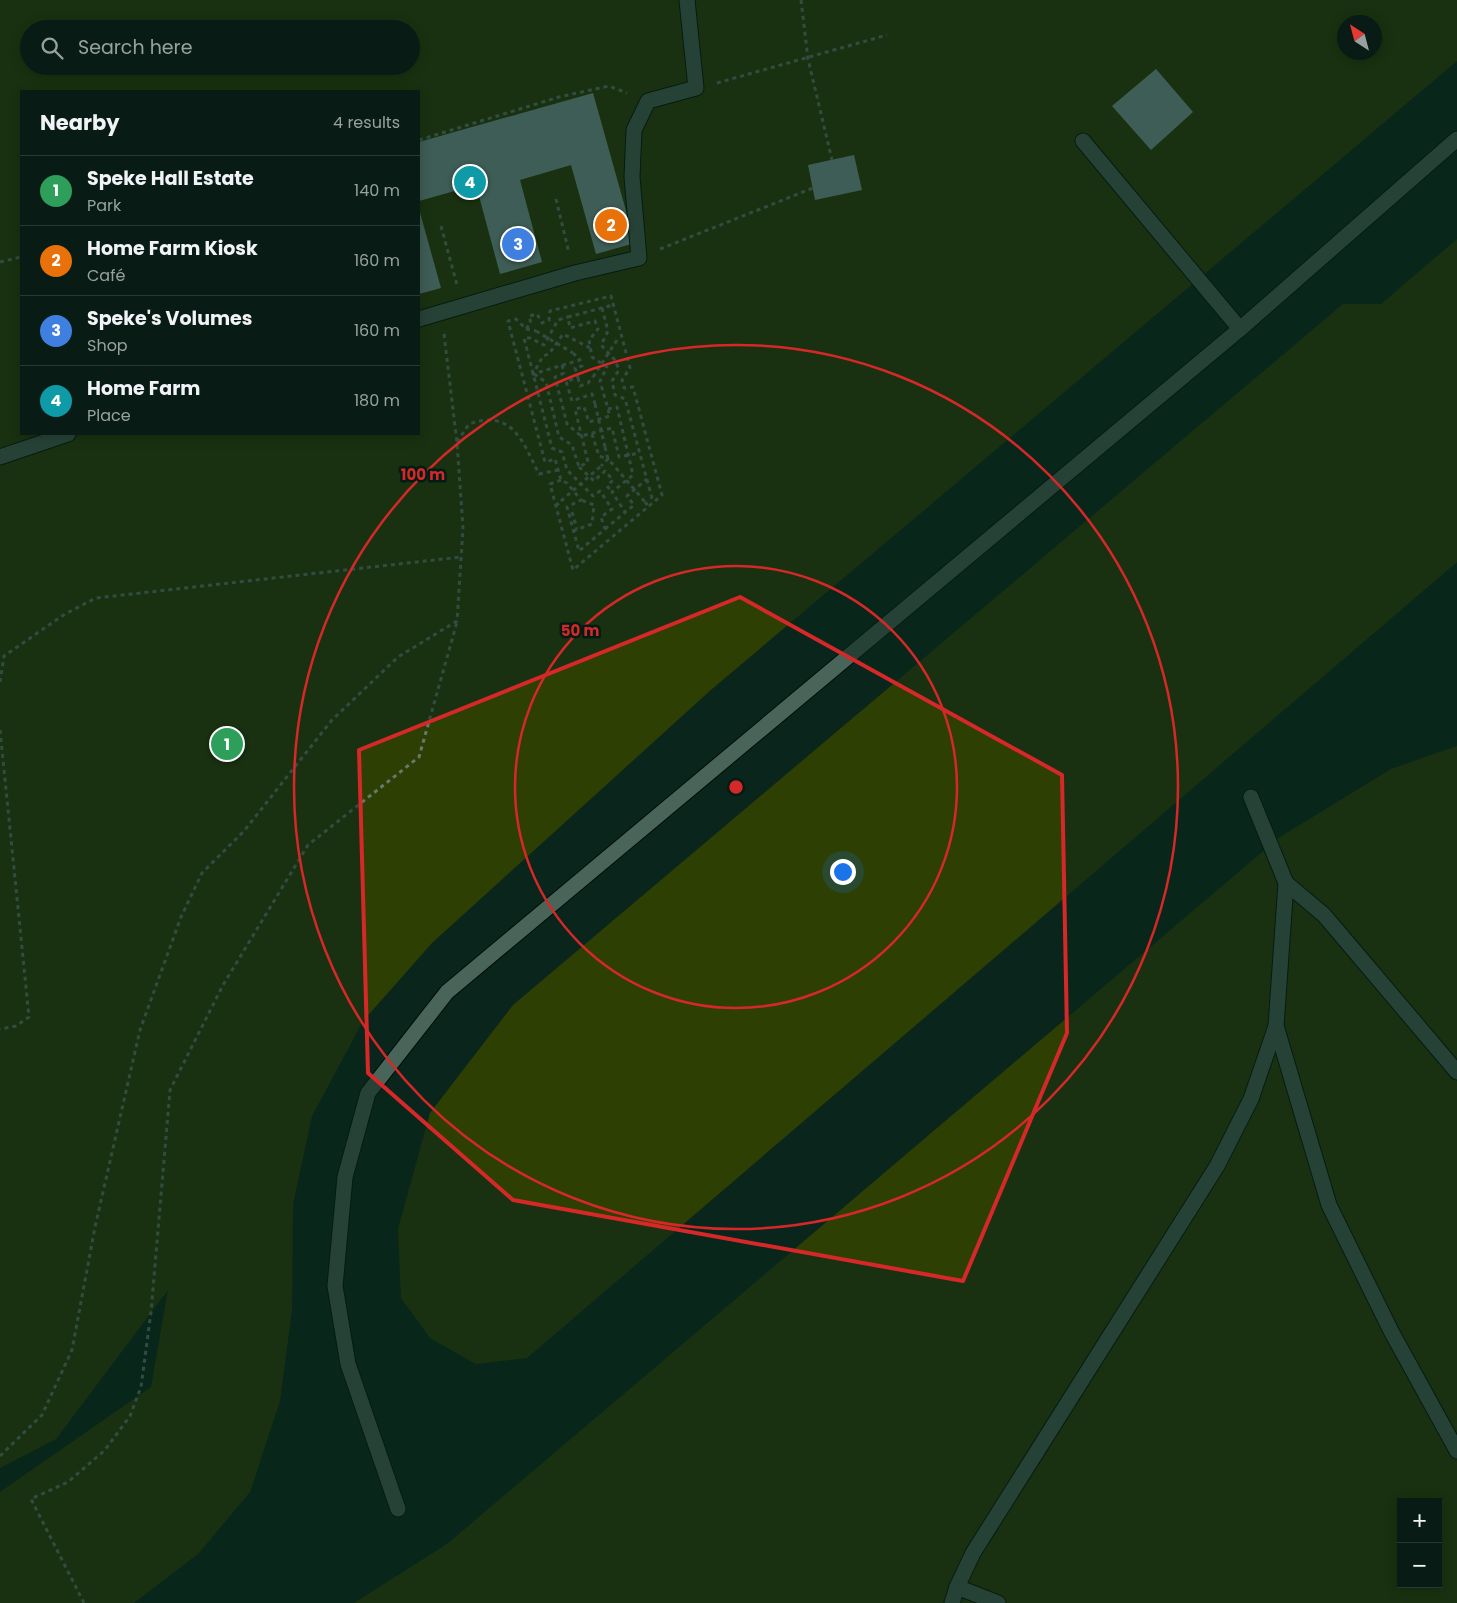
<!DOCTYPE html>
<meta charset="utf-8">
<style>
:root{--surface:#081c15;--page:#11251e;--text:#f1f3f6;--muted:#98a1a0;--line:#293a34;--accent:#2563eb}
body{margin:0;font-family:Poppins,sans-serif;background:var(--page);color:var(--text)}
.controls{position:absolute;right:15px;bottom:15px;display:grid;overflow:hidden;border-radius:0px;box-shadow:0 2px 12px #0003}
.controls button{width:45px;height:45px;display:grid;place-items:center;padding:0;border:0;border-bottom:1px solid var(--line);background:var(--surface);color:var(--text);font:25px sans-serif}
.compass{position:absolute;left:1337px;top:15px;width:45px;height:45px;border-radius:50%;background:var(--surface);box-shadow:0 2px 12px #0003;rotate:324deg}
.you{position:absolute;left:842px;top:871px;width:18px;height:18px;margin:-12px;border:4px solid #fff;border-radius:50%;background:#1a73e8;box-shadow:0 0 0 8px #1a73e833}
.badge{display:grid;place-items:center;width:32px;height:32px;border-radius:50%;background:var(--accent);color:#fff;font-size:16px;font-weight:700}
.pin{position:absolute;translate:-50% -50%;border:2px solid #fff;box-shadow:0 1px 5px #0006}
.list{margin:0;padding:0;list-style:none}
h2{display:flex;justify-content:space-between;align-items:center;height:65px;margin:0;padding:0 20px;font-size:21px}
h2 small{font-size:16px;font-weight:400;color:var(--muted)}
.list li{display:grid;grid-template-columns:32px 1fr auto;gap:15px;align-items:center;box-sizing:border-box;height:70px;padding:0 20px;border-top:1px solid var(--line)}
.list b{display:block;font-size:19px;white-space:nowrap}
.list p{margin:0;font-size:16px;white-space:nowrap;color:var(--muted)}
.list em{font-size:16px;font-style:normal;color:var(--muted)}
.icon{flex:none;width:28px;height:28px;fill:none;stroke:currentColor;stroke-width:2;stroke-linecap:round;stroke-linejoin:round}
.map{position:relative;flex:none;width:1457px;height:1603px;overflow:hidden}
.search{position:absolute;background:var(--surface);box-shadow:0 2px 12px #0003;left:20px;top:20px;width:400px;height:55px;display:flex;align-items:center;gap:12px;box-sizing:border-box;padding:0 18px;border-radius:28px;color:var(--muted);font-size:19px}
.panel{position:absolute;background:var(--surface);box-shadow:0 2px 12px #0003;left:20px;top:90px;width:400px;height:345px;border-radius:0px}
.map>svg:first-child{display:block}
</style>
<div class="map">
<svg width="1457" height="1603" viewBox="0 0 1457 1603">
<rect width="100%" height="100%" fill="#0a261c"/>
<!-- green -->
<g fill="#2d3f03" fill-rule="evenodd">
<path d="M0 0H1457V61L712 689 432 943 363 1021 312 1116 293 1204 292 1310 280 1401 250 1492 199 1553 134 1603H0V1492L151 1387 168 1290 56 1439 0 1468ZM1344 22H1374V52H1344ZM29 29H411V66H29ZM21 91H419V434H21Z"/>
<path d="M1457 239V562L527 1358 476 1364 430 1338 401 1298 398 1229 430 1113 513 1005 1343 304H1381Z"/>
<path d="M1457 746V1603H354L447 1544 1280 837 1391 769ZM1401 1502H1438V1584H1401Z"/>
</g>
<!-- building -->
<g fill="#7fa19e">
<path d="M1156 69 1193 112 1151 150 1112 106Z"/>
<path d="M593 93 635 243 596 254 571 165 520 180 542 262 500 274 476 185 419 201V142Z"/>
<path d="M854 155 862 190 815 200 808 165Z"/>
<path d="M419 209 441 288 419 294Z"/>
</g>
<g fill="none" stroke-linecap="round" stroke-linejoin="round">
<!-- minor casing -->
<g stroke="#000e07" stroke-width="17">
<g id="minor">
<path d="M1083 141 1240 329"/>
<path d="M419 319 575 273 639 258 632 177 634 130 648 101 696 88 687 0"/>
<path d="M0 457 68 434"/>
<path d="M1251 797 1286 883 1276 1026 1329 1205 1391 1331 1457 1451"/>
<path d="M1286 883 1324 915 1457 1072"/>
<path d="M398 1509 348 1364 335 1286 345 1177 368 1093 447 992 1240 329 1457 139"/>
<path d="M952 1603 957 1587"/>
<path d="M998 1603 957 1587 973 1553 1217 1166 1251 1099 1276 1026"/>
</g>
</g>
<!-- path -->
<g stroke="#637a71" stroke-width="3" stroke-dasharray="4 4" stroke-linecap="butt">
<path d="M801 0 808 59 832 160"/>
<path d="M717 83 887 35"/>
<path d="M419 140 559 97 609 86 627 93"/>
<path d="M556 199 569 253"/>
<path d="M441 226 457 285"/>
<path d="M660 249 813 188"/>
<path d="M0 262 21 257"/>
<path d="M602 308 608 331 601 345 615 360 619 370 612 381 615 395 625 399 653 502"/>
<path d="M526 329 536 331"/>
<path d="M590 348 563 334 549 354 543 356 533 374 580 360 582 366 575 368 578 378 566 381 572 401 592 394 595 404"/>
<path d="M573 353 580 360"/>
<path d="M562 365 564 373 555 377 567 424 581 436 612 428 619 457 640 453"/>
<path d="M534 374 546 382 559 437 572 445 579 467 588 462 575 409 584 407 589 422 610 416 600 381 607 367 592 357 589 340 598 329 595 321 570 328 568 317 613 305"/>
<path d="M578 378 580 386 588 383 593 377"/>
<path d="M608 409 617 407 633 475 612 492 625 512"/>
<path d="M592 434 599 456 608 459 601 466"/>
<path d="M457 442 469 424C512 409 522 440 539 474L558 470"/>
<path d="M605 447 608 459 616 468"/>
<path d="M579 467 594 481 605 471 613 480 607 486 612 492"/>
<path d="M561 480 550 484 573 570 662 495 633 387 624 388 622 380 630 368 611 296 550 311 549 320 542 323 537 314 529 316 531 323 526 329 516 319 508 321 545 462 555 459 561 480 567 483 581 500 567 507 579 551 605 529 601 517 612 509 600 491 593 496 567 470 562 452 552 448 524 338H530L544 345 558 320 568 317"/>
<path d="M645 502 648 506"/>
<path d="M556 506 561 501"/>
<path d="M572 512 577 529"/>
<path d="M605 529 634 505 627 496 647 479"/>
<path d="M573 531 592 524 594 505 581 500"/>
<path d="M0 682 4 656 65 614 96 598 461 557"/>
<path d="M0 730 29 1017 16 1026 0 1029"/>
<path d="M0 1456 42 1415 72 1350 95 1227 140 1030 181 917 202 873 244 831 332 720 398 657 457 621 463 528 457 443 444 334"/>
<path d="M84 1603 31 1499 68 1482 105 1450 130 1416 141 1387 151 1312 170 1090 223 985 308 845 419 757 457 622"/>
</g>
<!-- minor -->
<use href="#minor" stroke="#49655a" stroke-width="15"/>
<!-- path-bridge -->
<g stroke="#637a71" stroke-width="3" stroke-dasharray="4 4" stroke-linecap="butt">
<path d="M536 331 573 353"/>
<path d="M593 377 617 340"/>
<path d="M595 404 605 447"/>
<path d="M616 468 645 502"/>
<path d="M561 501 601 466"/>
</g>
</g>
<!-- marked area -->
<path d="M0 0H1457V1603H0ZM740 597 1062 775 1067 1033 963 1281 513 1200 368 1073 359 750Z" fill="#0a261c" fill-opacity=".55" fill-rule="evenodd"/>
<path fill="none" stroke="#d62828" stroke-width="4" stroke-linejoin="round" d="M740 597 1062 775 1067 1033 963 1281 513 1200 368 1073 359 750Z"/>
<!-- distance rings -->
<g fill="none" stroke="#d62828" stroke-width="2.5">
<circle cx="736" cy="787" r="221"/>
<circle cx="736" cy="787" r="442"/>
</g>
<circle cx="736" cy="787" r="8" fill="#d62828" stroke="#021c13" stroke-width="2.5"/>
<g font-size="15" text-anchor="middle" font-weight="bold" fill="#d62828" stroke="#021c13" stroke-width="5" stroke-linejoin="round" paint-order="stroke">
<text x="423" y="480">100 m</text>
<text x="580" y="636">50 m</text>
</g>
</svg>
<div class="controls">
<button>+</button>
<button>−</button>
</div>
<svg class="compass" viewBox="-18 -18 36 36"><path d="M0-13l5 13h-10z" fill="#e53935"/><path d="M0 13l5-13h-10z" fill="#98a1a0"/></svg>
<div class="you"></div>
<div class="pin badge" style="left:227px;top:744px;background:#2e9e5b">1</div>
<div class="pin badge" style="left:611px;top:225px;background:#e8710a">2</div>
<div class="pin badge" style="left:518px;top:244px;background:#3f7fe0">3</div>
<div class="pin badge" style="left:470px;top:182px;background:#0f9aa8">4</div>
<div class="search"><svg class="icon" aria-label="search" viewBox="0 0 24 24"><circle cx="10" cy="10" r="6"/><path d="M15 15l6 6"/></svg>Search here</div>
<section class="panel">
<h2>Nearby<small>4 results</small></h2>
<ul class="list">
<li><span class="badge" style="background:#2e9e5b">1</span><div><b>Speke Hall Estate</b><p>Park</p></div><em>140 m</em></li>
<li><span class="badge" style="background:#e8710a">2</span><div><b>Home Farm Kiosk</b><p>Café</p></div><em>160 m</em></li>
<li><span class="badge" style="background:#3f7fe0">3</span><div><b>Speke's Volumes</b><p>Shop</p></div><em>160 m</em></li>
<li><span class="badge" style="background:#0f9aa8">4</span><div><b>Home Farm</b><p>Place</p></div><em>180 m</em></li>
</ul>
</section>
</div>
